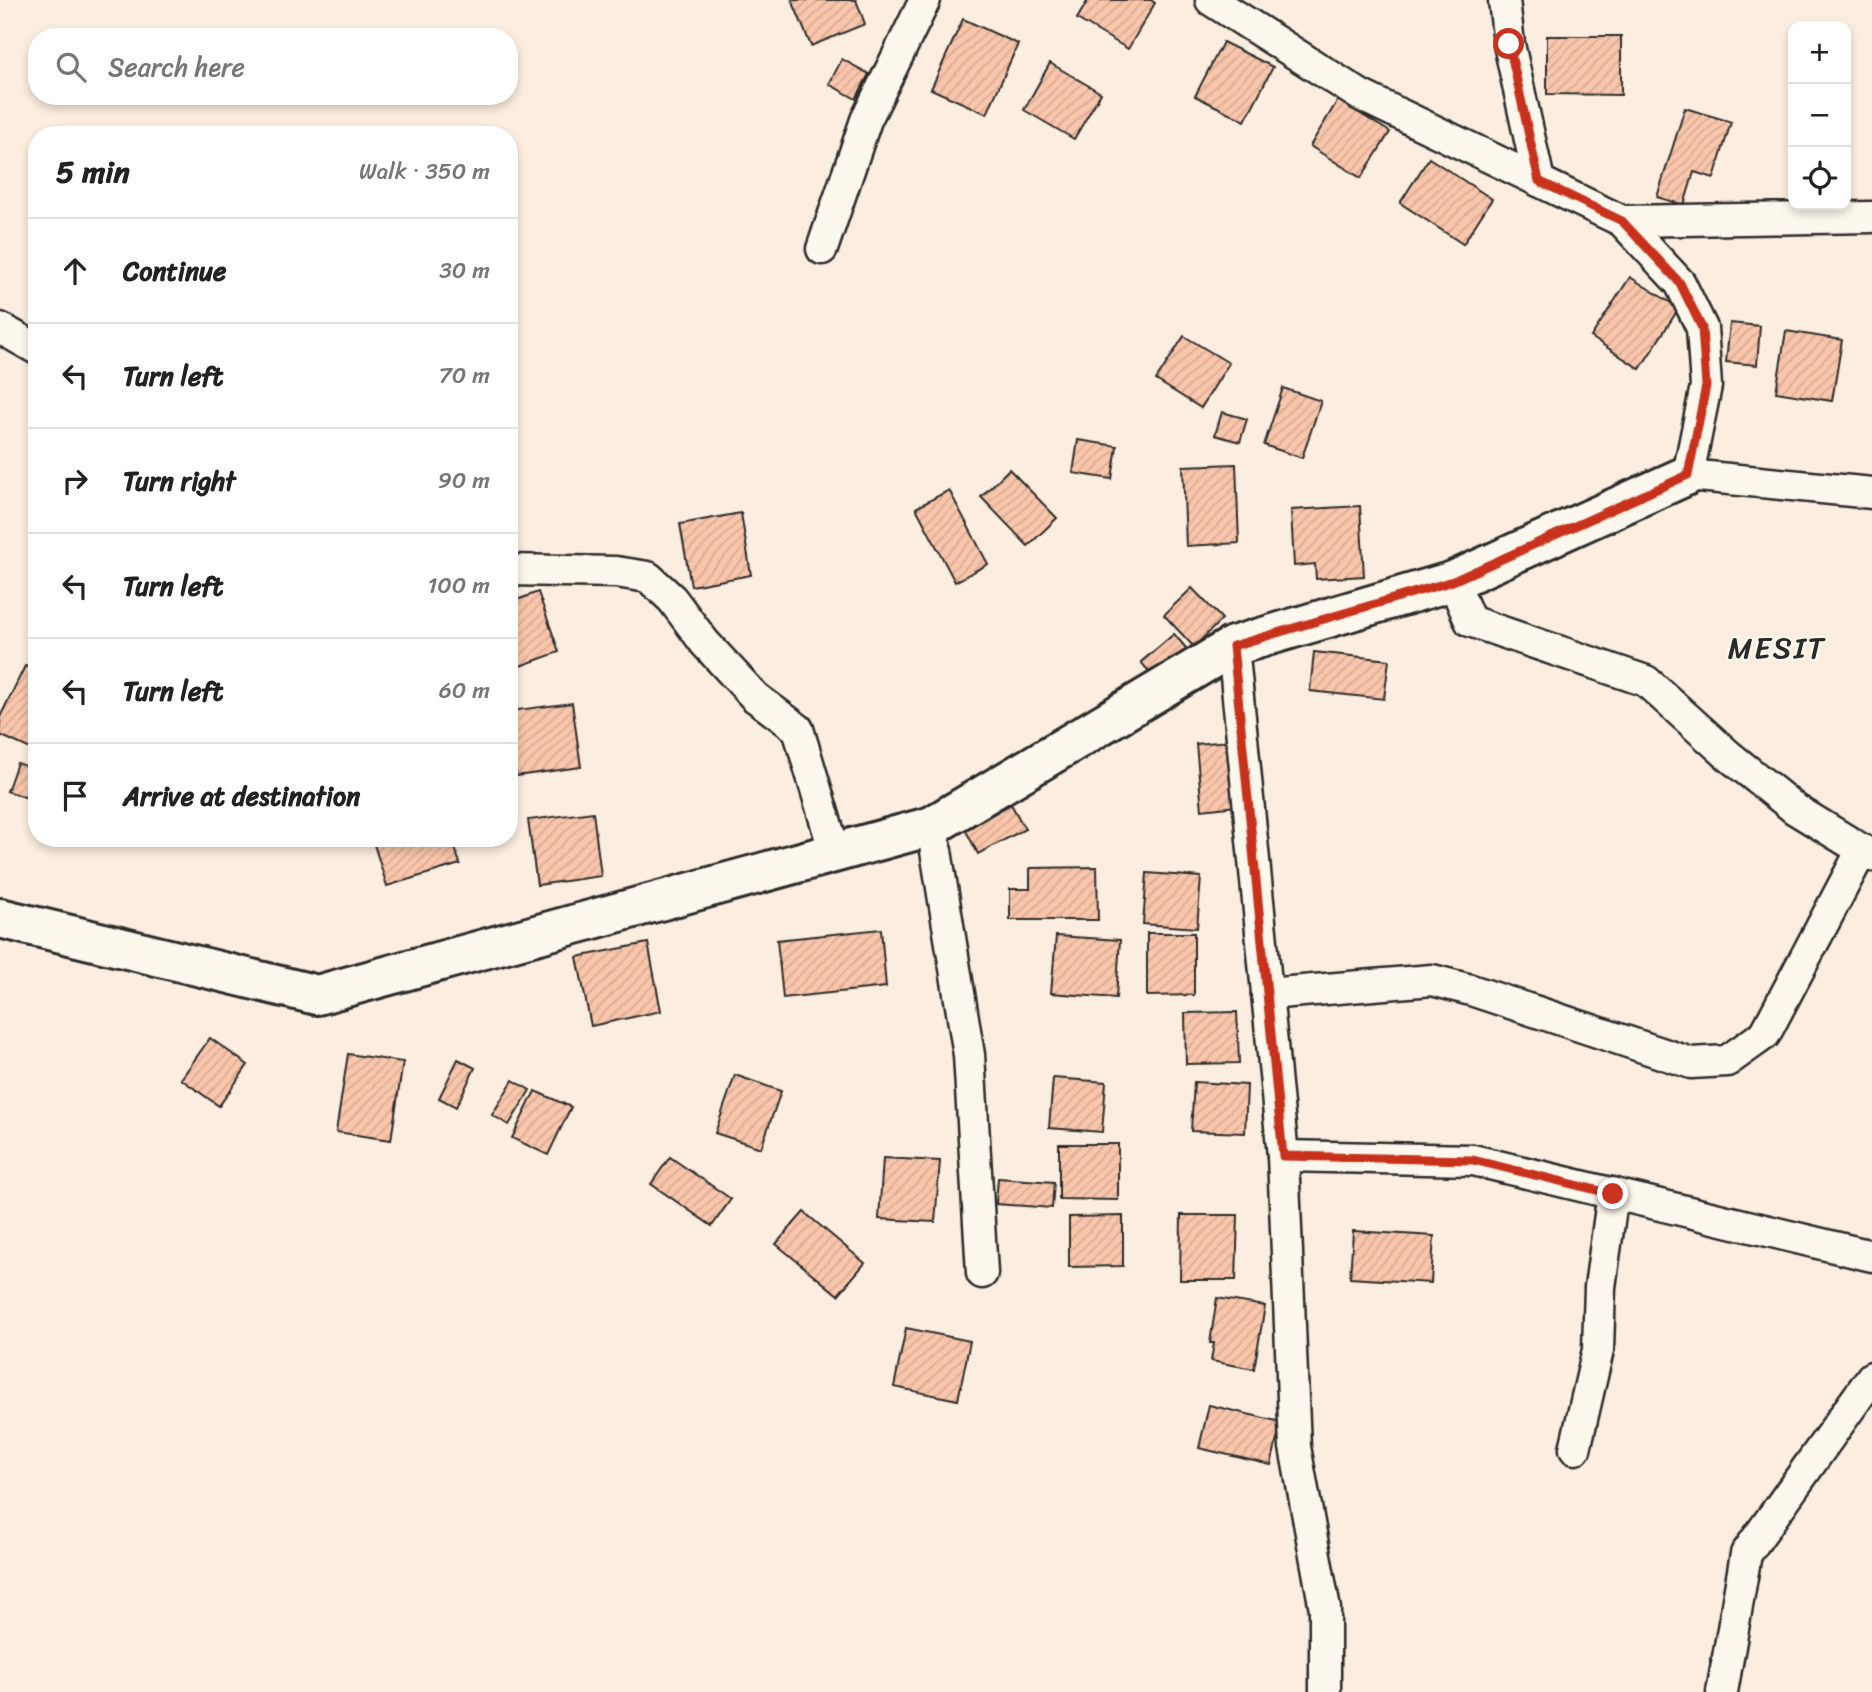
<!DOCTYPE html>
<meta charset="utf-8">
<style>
:root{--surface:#fff;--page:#f6f6f6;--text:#222;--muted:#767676;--line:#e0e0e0}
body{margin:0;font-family:Sriracha,sans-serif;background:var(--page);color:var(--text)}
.controls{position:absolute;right:21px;top:21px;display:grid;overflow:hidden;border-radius:14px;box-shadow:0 4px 10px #0003}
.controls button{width:63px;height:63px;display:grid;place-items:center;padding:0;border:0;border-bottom:2px solid var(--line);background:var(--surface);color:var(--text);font:35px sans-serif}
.stop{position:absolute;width:21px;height:21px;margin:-16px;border:5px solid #c8321e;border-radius:50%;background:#fff}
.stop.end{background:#c8321e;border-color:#fff;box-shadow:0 2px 7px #0008}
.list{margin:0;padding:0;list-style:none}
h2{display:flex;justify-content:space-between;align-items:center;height:91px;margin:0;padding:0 28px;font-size:30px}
h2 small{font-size:23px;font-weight:400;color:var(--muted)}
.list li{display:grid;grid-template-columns:46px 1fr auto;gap:21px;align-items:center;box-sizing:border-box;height:105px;padding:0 28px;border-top:2px solid var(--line)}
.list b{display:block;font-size:26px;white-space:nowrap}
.list em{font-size:23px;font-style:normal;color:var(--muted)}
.icon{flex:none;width:38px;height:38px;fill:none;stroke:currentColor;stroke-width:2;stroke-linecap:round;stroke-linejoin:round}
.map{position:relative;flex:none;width:1872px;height:1692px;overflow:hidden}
.search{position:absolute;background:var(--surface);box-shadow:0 4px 10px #0003;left:28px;top:28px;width:490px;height:77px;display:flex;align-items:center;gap:18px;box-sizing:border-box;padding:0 24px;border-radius:28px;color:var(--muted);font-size:26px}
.panel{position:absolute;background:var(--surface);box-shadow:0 4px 10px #0003;left:28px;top:126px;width:490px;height:721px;border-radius:28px}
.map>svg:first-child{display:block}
</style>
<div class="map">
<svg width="1872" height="1692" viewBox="0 0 1872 1692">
<defs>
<pattern id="building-hatch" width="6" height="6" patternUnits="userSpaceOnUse" patternTransform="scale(1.75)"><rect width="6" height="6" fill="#fac6ab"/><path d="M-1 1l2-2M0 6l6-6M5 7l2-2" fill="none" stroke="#d6aa93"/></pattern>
</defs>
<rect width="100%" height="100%" fill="#fbeddf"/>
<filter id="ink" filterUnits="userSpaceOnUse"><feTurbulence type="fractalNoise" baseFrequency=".0143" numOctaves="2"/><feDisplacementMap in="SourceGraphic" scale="14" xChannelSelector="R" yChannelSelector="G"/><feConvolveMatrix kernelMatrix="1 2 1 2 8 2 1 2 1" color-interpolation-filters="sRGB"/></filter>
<g filter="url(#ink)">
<!-- building -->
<g fill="url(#building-hatch)" stroke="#2b2b2b" stroke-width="2">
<path d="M792 0H856L865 24 811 46Z"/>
<path d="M1088 0H1151L1155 3 1128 49 1077 19Z"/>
<path d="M963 19 1018 44 987 114 931 89Z"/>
<path d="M1547 36H1621V95L1547 94Z"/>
<path d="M1223 42 1273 67 1245 121 1195 96Z"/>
<path d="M842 59 869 74 856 99 829 84Z"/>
<path d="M1050 63 1101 93 1074 139 1024 110Z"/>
<path d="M1338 100 1390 132 1361 178 1310 146Z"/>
<path d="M1685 108 1731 122 1714 178 1694 172 1684 205 1657 197Z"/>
<path d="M1429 158 1492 199 1463 244 1400 203Z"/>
<path d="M1630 277 1679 308 1640 369 1591 337Z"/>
<path d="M1730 323 1760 326 1757 365 1726 362Z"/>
<path d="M1786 331 1842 340 1832 401 1776 392Z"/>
<path d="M1184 336 1229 363 1201 408 1156 380Z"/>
<path d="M1283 388 1321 401 1302 458 1264 445Z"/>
<path d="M1222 412 1247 419 1240 442 1215 435Z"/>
<path d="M1078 440 1117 446 1112 479 1073 473Z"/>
<path d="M1236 464 1239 543 1186 546 1183 466Z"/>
<path d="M1009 469 1057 518 1028 546 981 497Z"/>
<path d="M949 490 988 564 955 582 916 508Z"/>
<path d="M1360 506 1364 576 1316 579 1315 564 1294 566 1291 510Z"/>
<path d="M741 513 751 575 691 586 680 524Z"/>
<path d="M1192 588 1222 619 1194 647 1164 615Z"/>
<path d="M538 592 559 652 509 670V603Z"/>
<path d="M1174 634 1192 655 1158 683 1141 662Z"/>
<path d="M1314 652 1389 660 1384 699 1310 691Z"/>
<path d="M25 666 37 671V752L0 735V717Z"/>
<path d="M572 703 581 767 516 776 509 711Z"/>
<path d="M1229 741 1236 806 1202 810 1196 744Z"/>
<path d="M17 763 37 770V801L7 791Z"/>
<path d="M1011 804 1025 829 978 854 965 829Z"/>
<path d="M593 812 601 876 537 885 528 820Z"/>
<path d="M372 838H452L460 864 387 886Z"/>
<path d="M1097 867 1098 920H1010V889H1030V868Z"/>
<path d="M1147 873 1201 877 1197 928 1143 924Z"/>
<path d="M881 929 886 987 783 998 777 940Z"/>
<path d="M1147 933H1194V995L1147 996Z"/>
<path d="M1056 936 1120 940 1116 998 1051 993Z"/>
<path d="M648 943 661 1011 591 1026 577 957Z"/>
<path d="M1237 1012 1239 1063 1186 1064 1185 1013Z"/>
<path d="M210 1038 248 1065 219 1106 181 1079Z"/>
<path d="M348 1054 403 1062 391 1140 336 1132Z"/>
<path d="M458 1059 475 1068 456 1107 439 1098Z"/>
<path d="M735 1075 781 1091 761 1148 715 1133Z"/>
<path d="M1053 1078 1106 1082 1102 1132 1049 1128Z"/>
<path d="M513 1080 530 1090 509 1125 492 1115Z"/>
<path d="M1194 1082 1247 1085 1245 1133 1191 1131Z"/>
<path d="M535 1091 571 1107 548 1155 512 1138Z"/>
<path d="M1059 1144H1118V1200L1059 1199Z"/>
<path d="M670 1157 731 1199 712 1226 651 1184Z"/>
<path d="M883 1158 940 1161 935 1222 879 1219Z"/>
<path d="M998 1178 1054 1182 1052 1208 996 1204Z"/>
<path d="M804 1212 865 1263 838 1295 776 1244Z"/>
<path d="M1181 1215H1238L1236 1280H1180Z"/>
<path d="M1123 1216V1266L1069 1267V1217Z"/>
<path d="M1353 1231 1434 1236 1431 1283 1350 1278Z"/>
<path d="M1217 1298 1265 1306 1254 1369 1211 1361 1214 1343H1210Z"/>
<path d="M906 1328 970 1341 958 1400 894 1387Z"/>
<path d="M1209 1405 1281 1422 1271 1465 1199 1448Z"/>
</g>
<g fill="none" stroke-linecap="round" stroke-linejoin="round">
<!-- street casing -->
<g stroke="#2b2b2b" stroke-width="35">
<g id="street">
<path d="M1211 0 1360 95 1622 221 1680 283 1702 328 1706 386 1688 475 1872 493"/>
<path d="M1504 0 1509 44 1539 181"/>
<path d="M1622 221 1872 217"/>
<path d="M822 249 866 120 925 0"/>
<path d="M0 328 37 349"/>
<path d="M509 570 616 572 648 577 672 599 705 643 755 697 798 729 835 853"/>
<path d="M1453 581 1470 621 1646 681 1728 755 1795 809 1872 856"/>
<path d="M1233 646 1283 1156 1295 1447 1325 1609V1692"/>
<path d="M932 826 969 1055 982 1273"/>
<path d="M1267 994 1432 980 1471 990 1691 1063 1727 1061 1765 1034 1862 850"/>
<path d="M1283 1156 1473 1160 1872 1256"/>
<path d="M1575 1449 1598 1350 1600 1287 1613 1193"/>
<path d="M1722 1692 1746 1554 1872 1377"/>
</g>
</g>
<!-- secondary casing -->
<g stroke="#2b2b2b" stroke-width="44">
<path id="secondary" d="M0 918 317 995 932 826 1233 646 1453 581 1688 475"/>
</g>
<!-- street -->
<use href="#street" stroke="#fbf7ec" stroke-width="30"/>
<!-- secondary -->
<use href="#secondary" stroke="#fbf7ec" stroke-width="38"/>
</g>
</g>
<g fill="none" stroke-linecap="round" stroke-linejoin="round" filter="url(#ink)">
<!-- route -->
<path stroke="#c8321e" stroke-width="9" d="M1509 44 1539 181 1622 221 1680 283 1702 328 1706 386 1688 475 1453 581 1233 646 1283 1156 1473 1160 1613 1194"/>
</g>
<g text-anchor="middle" stroke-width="5" stroke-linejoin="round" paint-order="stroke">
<!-- quarter labels -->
<g font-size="30" letter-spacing="2" fill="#2b2b2b" stroke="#fbf7ec">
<text x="1777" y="658">MESIT</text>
</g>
</g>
</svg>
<div class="controls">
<button>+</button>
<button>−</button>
<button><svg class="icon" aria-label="locate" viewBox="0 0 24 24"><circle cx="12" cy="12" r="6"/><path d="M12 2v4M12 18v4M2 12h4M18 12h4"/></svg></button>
</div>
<div class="stop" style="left:1509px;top:44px"></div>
<div class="stop end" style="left:1613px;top:1194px"></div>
<div class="search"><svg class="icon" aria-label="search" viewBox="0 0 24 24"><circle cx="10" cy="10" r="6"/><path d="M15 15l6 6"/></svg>Search here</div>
<section class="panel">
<h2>5 min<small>Walk · 350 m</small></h2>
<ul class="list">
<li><svg class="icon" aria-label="ahead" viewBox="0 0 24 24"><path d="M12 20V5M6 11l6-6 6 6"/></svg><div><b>Continue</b></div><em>30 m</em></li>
<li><svg class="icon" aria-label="left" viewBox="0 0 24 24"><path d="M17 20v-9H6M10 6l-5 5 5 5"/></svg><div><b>Turn left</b></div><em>70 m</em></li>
<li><svg class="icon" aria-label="right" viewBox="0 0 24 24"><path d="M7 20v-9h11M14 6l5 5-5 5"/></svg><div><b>Turn right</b></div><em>90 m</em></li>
<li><svg class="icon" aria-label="left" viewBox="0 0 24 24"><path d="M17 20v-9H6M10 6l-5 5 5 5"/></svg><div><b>Turn left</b></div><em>100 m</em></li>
<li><svg class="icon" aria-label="left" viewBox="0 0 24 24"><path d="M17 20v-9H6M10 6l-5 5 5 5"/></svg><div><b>Turn left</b></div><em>60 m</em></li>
<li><svg class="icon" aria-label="arrive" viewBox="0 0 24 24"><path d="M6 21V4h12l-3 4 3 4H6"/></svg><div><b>Arrive at destination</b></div></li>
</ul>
</section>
</div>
